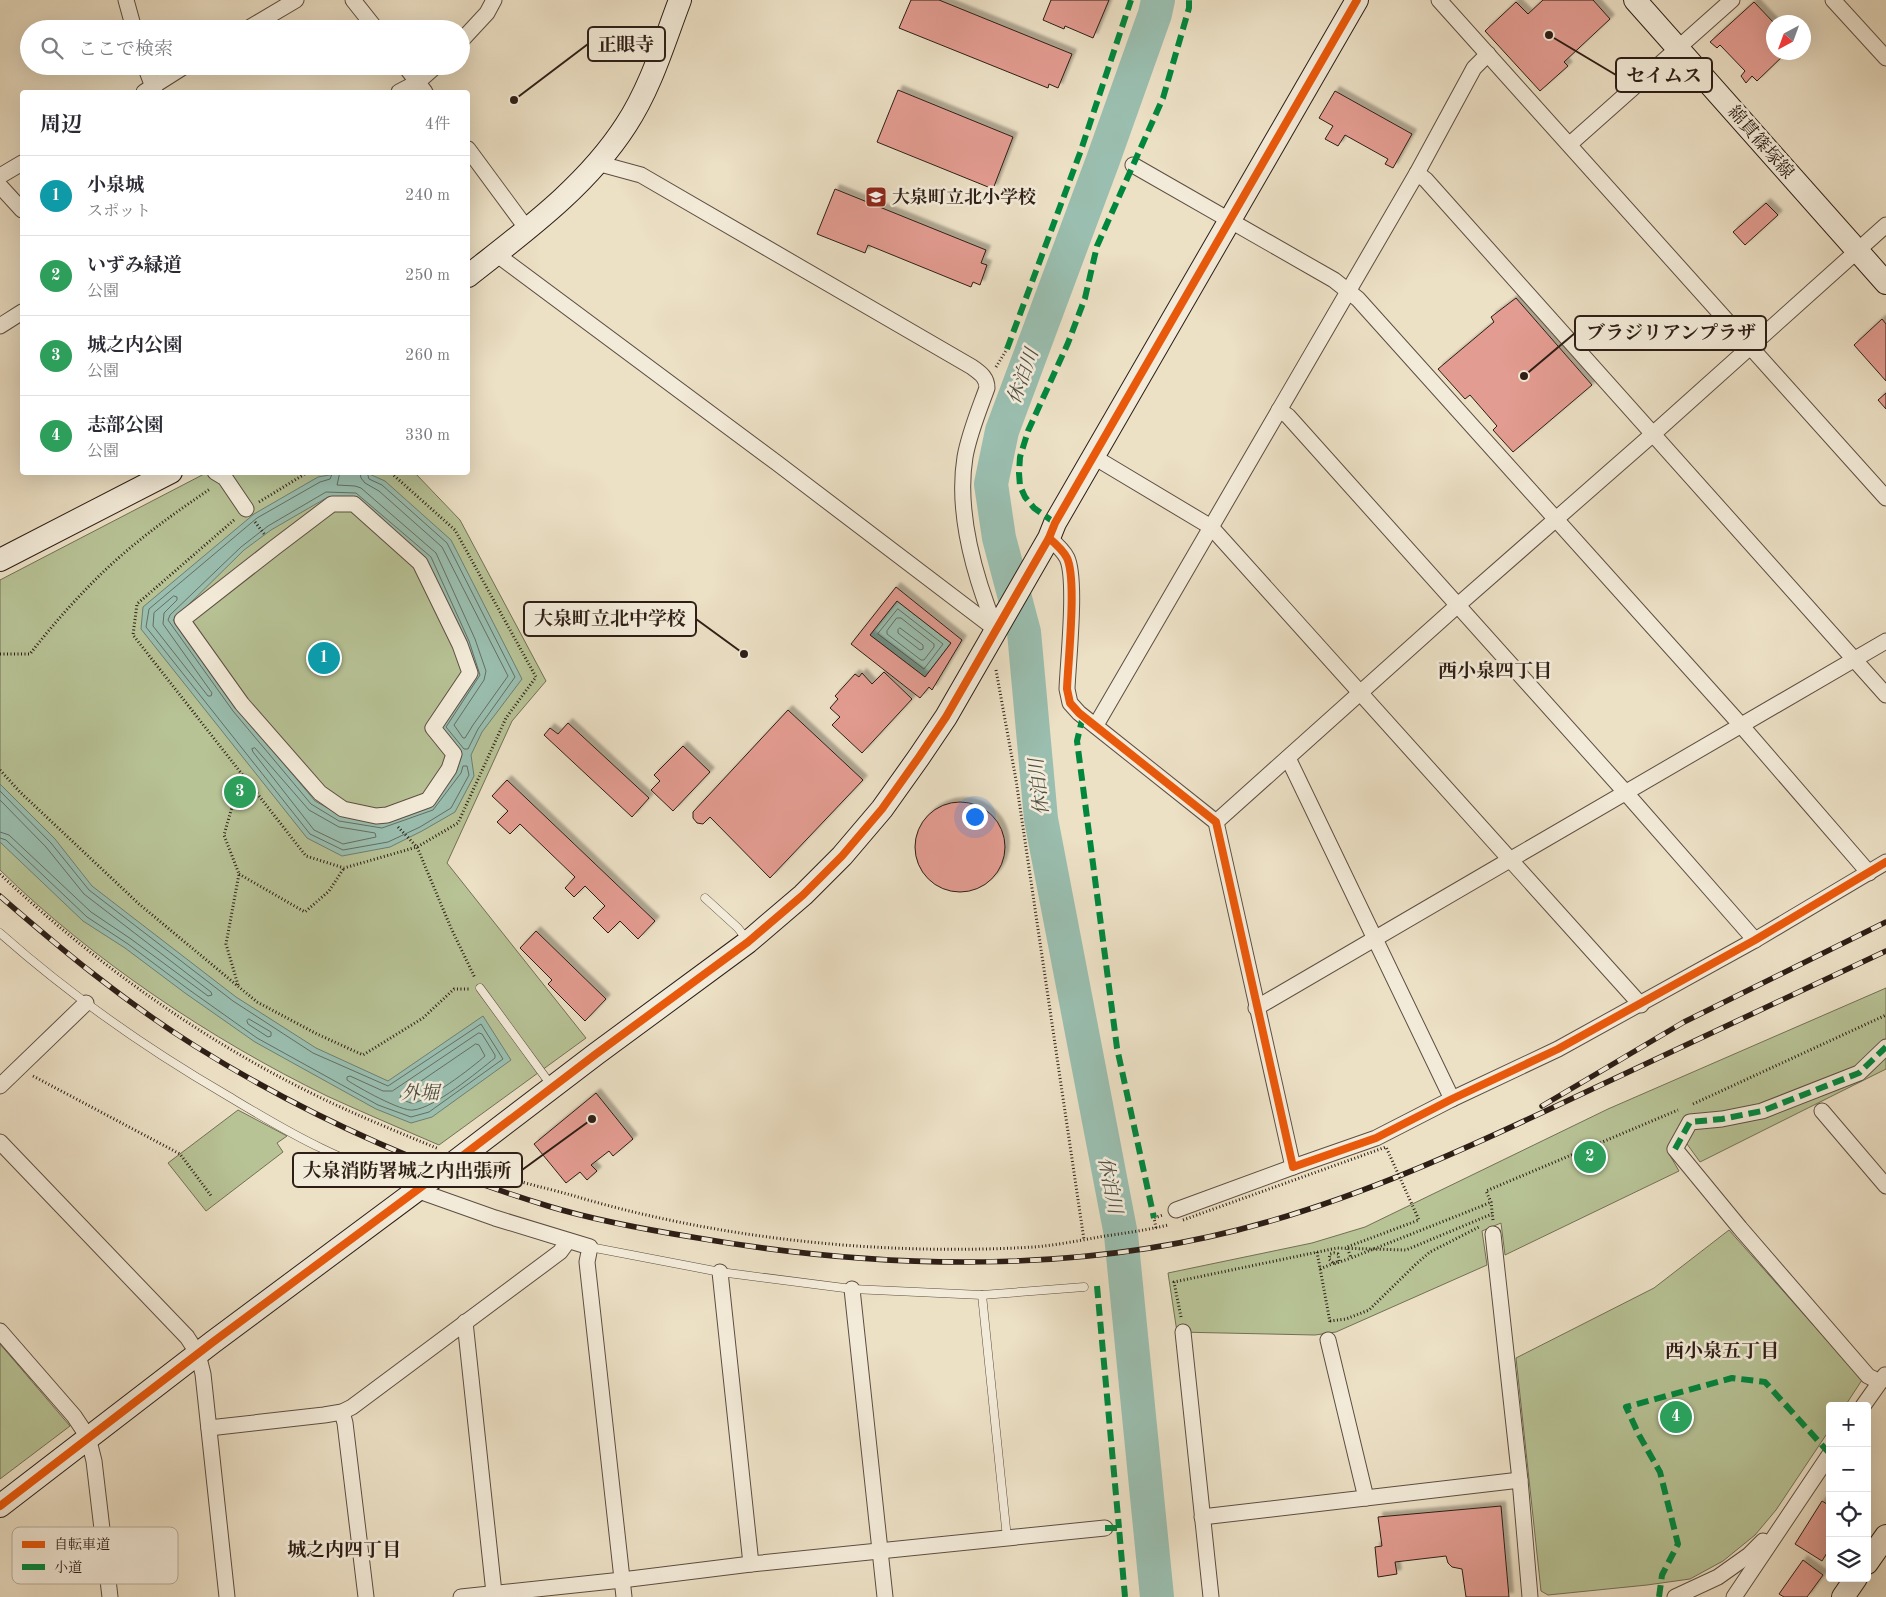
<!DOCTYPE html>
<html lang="ja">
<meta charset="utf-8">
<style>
:root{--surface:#fff;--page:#f2f2f3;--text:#2b2b33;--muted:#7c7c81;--line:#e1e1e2;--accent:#8f2418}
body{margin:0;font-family:"Old Standard TT","Noto Serif JP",serif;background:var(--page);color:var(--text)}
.controls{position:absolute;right:15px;bottom:15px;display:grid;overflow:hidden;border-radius:5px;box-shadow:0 5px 20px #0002}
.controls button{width:45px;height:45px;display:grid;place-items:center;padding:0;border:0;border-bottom:1px solid var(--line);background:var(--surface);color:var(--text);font:25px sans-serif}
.compass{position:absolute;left:1766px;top:15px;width:45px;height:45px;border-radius:50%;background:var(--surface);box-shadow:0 5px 20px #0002;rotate:221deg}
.you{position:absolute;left:974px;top:816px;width:18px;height:18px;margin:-12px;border:4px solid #fff;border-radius:50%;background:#1a73e8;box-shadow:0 0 0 8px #1a73e833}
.badge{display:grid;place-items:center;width:32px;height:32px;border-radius:50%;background:var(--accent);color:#fff;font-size:16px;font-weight:700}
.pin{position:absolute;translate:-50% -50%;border:2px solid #fff;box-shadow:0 1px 5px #0006}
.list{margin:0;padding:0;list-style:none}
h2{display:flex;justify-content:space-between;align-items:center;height:65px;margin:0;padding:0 20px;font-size:21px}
h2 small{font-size:16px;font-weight:400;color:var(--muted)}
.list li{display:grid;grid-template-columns:32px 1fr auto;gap:15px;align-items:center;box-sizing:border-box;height:80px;padding:0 20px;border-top:1px solid var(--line)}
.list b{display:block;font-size:19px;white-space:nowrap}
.list p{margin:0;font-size:16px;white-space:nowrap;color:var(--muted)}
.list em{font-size:16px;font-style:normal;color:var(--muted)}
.icon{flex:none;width:28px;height:28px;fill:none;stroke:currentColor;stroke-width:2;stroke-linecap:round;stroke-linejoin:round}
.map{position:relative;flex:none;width:1886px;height:1597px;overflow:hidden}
.search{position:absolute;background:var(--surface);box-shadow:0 5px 20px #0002;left:20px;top:20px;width:450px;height:55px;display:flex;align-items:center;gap:12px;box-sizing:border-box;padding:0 18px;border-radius:28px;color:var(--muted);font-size:19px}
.panel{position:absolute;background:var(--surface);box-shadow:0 5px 20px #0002;left:20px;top:90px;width:450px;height:385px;border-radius:5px}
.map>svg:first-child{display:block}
</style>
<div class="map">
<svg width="1886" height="1597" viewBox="0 0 1886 1597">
<defs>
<filter id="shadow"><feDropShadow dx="4.5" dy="-4.5" stdDeviation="1" flood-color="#0004"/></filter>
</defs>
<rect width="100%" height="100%" fill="#ece0c5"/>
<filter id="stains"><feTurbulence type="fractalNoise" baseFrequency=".004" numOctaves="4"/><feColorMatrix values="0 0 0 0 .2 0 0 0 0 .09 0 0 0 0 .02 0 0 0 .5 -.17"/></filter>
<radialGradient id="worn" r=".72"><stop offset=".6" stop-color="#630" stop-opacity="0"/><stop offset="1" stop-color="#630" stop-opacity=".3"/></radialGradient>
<!-- green -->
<g fill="#b7c295" stroke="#727056">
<path d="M206 473H415L460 520 546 681 512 721 447 863 586 1038 439 1145C402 1129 364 1113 327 1096 212 1040 92 960 0 870V580Z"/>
<path d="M1886 988V1069L1700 1162 1687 1144 1668 1152 1679 1171 1505 1255 1501 1223 1482 1231 1487 1265 1336 1332 1315 1335 1177 1332 1168 1273 1312 1243 1365 1227 1608 1109Z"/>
<path d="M238 1110 287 1136 277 1143 283 1152 206 1211 168 1163Z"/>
<path d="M1729 1230 1862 1380 1845 1406H1830V1429L1776 1510 1755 1535 1723 1561 1690 1579 1647 1585 1548 1595 1541 1591 1516 1358 1654 1288Z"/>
<path d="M0 1344 70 1426 0 1479Z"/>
</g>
<!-- water -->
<g fill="#9abeaf" stroke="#6e7e72" fill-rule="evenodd">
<path d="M341 473H367L385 481 451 540 522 679 482 732 471 755 474 776 455 812 422 831 390 847 342 856 307 838 141 629 143 607 254 514 318 477ZM328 497H354L426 559 475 673 439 727 461 753 457 770 431 806 382 823 342 816 315 801 237 708 173 620 244 550 271 530Z"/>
<path d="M897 601 951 643 925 677 870 635Z"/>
<path d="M0 784 55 839 92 886 236 997 316 1048 388 1081 483 1016 511 1060 432 1117 411 1123 376 1109 255 1042 185 993 125 948 83 921 0 842Z"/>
</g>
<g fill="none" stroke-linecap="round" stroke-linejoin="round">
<!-- shore -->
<g stroke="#646e62" stroke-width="1">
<path d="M333 472 330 479 320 482 257 518 149 609 146 627 310 834 343 850 388 842 420 827 451 808 469 775 467 766H463L461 773 433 810 382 828 339 821 311 804 233 711 168 620 170 615 241 547 268 526 326 492 356 493 431 557 469 641 480 675 446 727 464 749H468L478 729 515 677 447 543 382 485 369 479 367 472"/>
<path d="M340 472 337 485 355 486 361 488 436 553 475 639 486 671 484 680 454 725 463 738H465L473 725 508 676 442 547 379 491 365 483 361 478 360 472"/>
<path d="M174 596 177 597V600L164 613 163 624 212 693 211 696H208L153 626 154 613Z"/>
<path d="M898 609 943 644 924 669 878 634Z"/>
<path d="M897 618H901L934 644V647L924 660H921L887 634V631Z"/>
<path d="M900 628 923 645V649L920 650 898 633V630Z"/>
<path d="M255 748 309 810 339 827 375 833 376 837 343 844 314 830 253 752 252 749Z"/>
<path d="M0 791 51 843 89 890 233 1001 313 1053 388 1086 481 1024 503 1059 429 1112 411 1117 378 1105 257 1038 188 989 128 944 87 917 6 840 0 838"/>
<path d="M0 800 46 847 84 894 211 992 212 995 208 996 131 939 91 912 9 835 0 832"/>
<path d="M249 1019 271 1032V1036L268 1037 248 1024 247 1021Z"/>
<path d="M479 1033 482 1034 495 1055V1058C477 1072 435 1108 413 1110 402 1112 357 1087 347 1080V1077L350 1076 383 1091H392Z"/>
<path d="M476 1044 479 1045 485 1056C474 1066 425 1104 411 1103 408 1102 403 1100 400 1098L401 1095Z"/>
</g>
<!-- river -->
<path stroke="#9abeaf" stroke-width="34" d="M1157 1597 1121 1235 1041 819 1024 632 999 538 991 484 1002 431 1103 160 1155 14 1158 0"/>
</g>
<!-- building -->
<g fill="#e39c91" stroke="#2d1e16" fill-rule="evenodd" filter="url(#shadow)">
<path d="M911 0H939L1072 54 1058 88 1049 84 1048 88 899 28Z"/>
<path d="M1051 0H1109L1093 38 1065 26 1064 29 1043 20Z"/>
<path d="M1543 0H1593L1610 19 1564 62 1568 66 1540 91 1485 31 1516 2 1528 14Z"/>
<path d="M1754 2 1774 23V52H1787L1757 81 1752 76 1746 83 1741 76 1745 71 1720 45 1717 48 1710 42Z"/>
<path d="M898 90 1013 137 993 189 877 142Z"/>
<path d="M1335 91 1412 134 1393 168 1385 164 1388 159 1345 135 1338 146 1325 139 1333 126 1319 118Z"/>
<path d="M835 189 986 250 981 263 987 265 980 285 973 282 971 287 868 245 865 253 817 234Z"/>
<path d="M1766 203 1778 215 1745 245 1733 232Z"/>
<path d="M1516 298 1592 385 1513 452 1493 430 1497 426 1470 395 1465 399 1438 369 1494 322 1491 317Z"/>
<path d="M1882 319 1886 324V381L1854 345Z"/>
<path d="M1886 393V409L1878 400Z"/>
<path d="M896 587 962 640 932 690 929 687 920 698 851 644ZM897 601 951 643 925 677 870 635Z"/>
<path d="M884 672 912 699 862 753 832 725 840 717 830 708 838 699 835 696 855 674 859 677 862 673 872 684Z"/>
<path d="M788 710 863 780 770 878 710 817 703 824 697 823 693 818V812Z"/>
<path d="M568 723 649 798 632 817 544 735 550 728 558 734Z"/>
<path d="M683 746 710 772 673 811 651 790 660 781 654 775Z"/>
<path d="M507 780 655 921 638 939 620 921 608 933 593 918 605 906 585 886 574 897 565 888 575 877 520 824 510 834 497 822 508 811 492 796Z"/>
<circle cx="960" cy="847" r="45"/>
<path d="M536 931 606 999 585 1021 548 984 552 980 520 948Z"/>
<path d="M596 1093 633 1139 613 1156 609 1151 591 1165 597 1171 587 1180 580 1172 566 1183 534 1144Z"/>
<path d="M1822 1501 1830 1506V1548L1822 1561 1795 1544Z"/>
<path d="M1501 1506 1509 1597H1466L1462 1569 1452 1567 1448 1563 1446 1556 1395 1562 1397 1574 1378 1577 1375 1547 1382 1546 1378 1517Z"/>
<path d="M1803 1560 1823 1575 1807 1597H1784L1779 1594Z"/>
</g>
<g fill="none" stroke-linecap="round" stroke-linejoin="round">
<!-- lane casing -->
<g stroke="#5d4e42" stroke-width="9">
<g id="lane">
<path d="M705 898 738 928 748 941"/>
<path d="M0 933C70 995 147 1049 228 1096 258 1114 289 1133 321 1148 352 1163 383 1175 415 1189"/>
<path d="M480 988 551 1085"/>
<path d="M590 1247 720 1272 852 1289 982 1295 1084 1287"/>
<path d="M982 1295 1007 1538"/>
</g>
</g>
<!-- street casing -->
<g stroke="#5d4e42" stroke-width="17">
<g id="street">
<path d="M126 0 134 29"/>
<path d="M353 0 376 29"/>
<path d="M1439 0 1886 498"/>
<path d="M1833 0 1886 58"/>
<path d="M247 29 296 0"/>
<path d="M461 41 487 13 494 0"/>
<path d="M145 66 155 92"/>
<path d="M405 66 425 92"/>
<path d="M144 92 185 66"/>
<path d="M399 92 418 82 436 66"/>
<path d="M1570 144 1732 0"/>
<path d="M468 149 527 229"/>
<path d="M597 163 641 175 972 367C980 373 987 377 987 388 979 410 969 434 965 457 956 512 975 578 996 629"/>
<path d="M1133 165 1334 280 1358 299 1740 724 1869 873"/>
<path d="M1417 173 1426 180 1886 695"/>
<path d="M0 176 22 163"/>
<path d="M0 186 22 210"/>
<path d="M496 254 777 463 994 628"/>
<path d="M0 326 22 312"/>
<path d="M1279 410 1288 416 1626 793 1755 940"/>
<path d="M1094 457 1211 527 1641 1005"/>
<path d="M215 472 225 478 246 509"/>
<path d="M332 504H354L420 563 460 645 470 673 433 728 454 754 449 769 428 800 387 815 376 816 343 809 320 793 242 704 182 620 274 548Z"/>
<path d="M1049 538C1056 544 1063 550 1067 558 1077 579 1068 662 1067 689L1070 703 1079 713 1216 822 1293 1167 1376 1138 1452 1099 1558 1049 1755 940 1886 862"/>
<path d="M1096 725 1417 173 1474 68 1488 54"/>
<path d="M1288 758 1452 1099"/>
<path d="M1216 822 1458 605 1653 434 1886 225"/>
<path d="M1256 1008C1466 886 1676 762 1886 641"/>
<path d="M0 1086 86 1003"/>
<path d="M1822 1111 1886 1186"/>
<path d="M0 1142 187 1337 198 1354 203 1374 227 1597"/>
<path d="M416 1190 495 1218 590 1247 587 1262 624 1597"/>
<path d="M1176 1210 1293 1167"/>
<path d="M1493 1234 1520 1480 1530 1597"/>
<path d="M720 1272 751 1564"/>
<path d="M852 1289 885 1597"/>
<path d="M465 1322 494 1593"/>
<path d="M0 1331 74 1416 88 1437 94 1461 110 1597"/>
<path d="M1183 1332 1211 1597"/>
<path d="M1328 1340 1366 1498"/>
<path d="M1880 1382 1868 1376 1740 1228 1675 1149 1690 1122 1722 1119 1762 1111 1859 1073 1886 1047"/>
<path d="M1863 1406 1885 1375"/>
<path d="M342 1412 345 1423 366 1597"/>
<path d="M209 1428 324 1415 342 1412 352 1407 560 1252 568 1241"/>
<path d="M1202 1517 1520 1480"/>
<path d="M461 1597 622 1580 751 1564 1105 1528"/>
<path d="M1675 1597 1718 1577 1749 1555 1763 1541"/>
<path d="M1734 1597 1830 1454"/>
</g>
</g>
<!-- secondary casing -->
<g stroke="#2d1e16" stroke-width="24">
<g id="secondary">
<path d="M1635 0 1886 283"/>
<path d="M468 276C525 231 586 187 626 125 651 87 664 42 680 0"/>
<path d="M0 560 171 472"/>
<path d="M0 1506 213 1342 444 1170 596 1054 748 942 803 895 842 856 882 809 919 757 946 717 1049 538 1055 523 1357 0"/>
<path d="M1867 1563 1886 1536"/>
<path d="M1843 1597 1856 1578"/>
</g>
</g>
<!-- path -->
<g stroke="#2d1e16" stroke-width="3" stroke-dasharray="1 2.5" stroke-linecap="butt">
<path d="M996 367 1007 349"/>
<path d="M259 502 308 472"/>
<path d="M234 520 137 604 133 635 306 856 344 868 417 847 458 823 506 718 536 677 455 530 390 472"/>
<path d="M255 522 265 535"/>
<path d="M0 654H30C50 628 72 603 96 579 130 545 170 516 210 489"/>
<path d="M996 670 1016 780 1084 1240"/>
<path d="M0 770 20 792 139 904 257 1002 317 1034 363 1055 423 1018 454 989H470"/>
<path d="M398 827 417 847 451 928 475 978"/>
<path d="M0 874C89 958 192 1033 301 1088 346 1111 393 1130 439 1149"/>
<path d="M239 874 305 912 329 891 344 868"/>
<path d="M238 985 226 944 239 874 224 835 236 793 248 781"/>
<path d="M33 1076 180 1154 212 1197"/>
<path d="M1693 1104 1886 1015"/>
<path d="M481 1167C506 1180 543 1187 571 1195 717 1239 881 1256 1034 1247 1058 1245 1082 1240 1105 1236 1126 1233 1147 1230 1168 1225"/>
<path d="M1482 1206 1491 1202"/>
<path d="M1493 1220 1491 1202 1486 1191 1678 1110"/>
<path d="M1156 1228 1154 1218 1163 1215"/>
<path d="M1317 1252 1330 1322"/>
<path d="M1320 1269 1339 1261"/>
<path d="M1181 1317 1174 1282 1337 1248 1406 1250 1492 1214"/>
<path d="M1330 1321 1346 1319 1369 1310 1416 1264 1430 1252 1479 1227"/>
</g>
<!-- lane -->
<use href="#lane" stroke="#f3ebd9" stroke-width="8"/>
<!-- street -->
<use href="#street" stroke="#f3ebd9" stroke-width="15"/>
<!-- secondary -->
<use href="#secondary" stroke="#f3ebd9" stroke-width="22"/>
<!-- rail casing -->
<g stroke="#2d1e16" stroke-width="5.5">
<g id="rail">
<path d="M0 896C62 950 125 1002 195 1046 305 1115 424 1168 548 1206 597 1221 648 1230 698 1238 883 1270 1085 1275 1267 1222 1372 1192 1472 1146 1571 1099 1676 1050 1781 1000 1886 951"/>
<path d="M1542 1106 1684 1022 1886 922"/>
</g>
</g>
<!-- rail -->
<use href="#rail" stroke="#f3ebd9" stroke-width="4" stroke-dasharray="11" stroke-linecap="butt"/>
<!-- path-bridge -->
<g stroke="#2d1e16" stroke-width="3" stroke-dasharray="1 2.5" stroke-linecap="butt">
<path d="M1183 1220 1386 1147 1419 1220 1347 1247 1351 1258 1482 1206"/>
<path d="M1339 1261 1338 1254 1334 1253 1330 1254 1329 1259 1334 1264 1351 1258"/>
</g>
<!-- quiet -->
<g stroke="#00873e" stroke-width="6" stroke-dasharray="12 6" stroke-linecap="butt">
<path d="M1007 349 1080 153 1131 0"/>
<path d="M1055 523 1034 508 1025 497 1020 486 1019 473 1020 457 1028 431 1068 343 1085 298 1097 246 1163 98 1189 8V0"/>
<path d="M1083 716 1077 741 1117 1048 1154 1218"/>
<path d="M1675 1149 1690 1122 1722 1119 1762 1111 1859 1073 1886 1047"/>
<path d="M1097 1286 1119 1528"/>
<path d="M1105 1528H1119L1125 1597"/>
<path d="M1659 1597 1662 1575 1678 1544 1660 1472 1639 1435 1626 1407 1732 1378 1765 1382 1830 1454"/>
</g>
<!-- cycleway casing -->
<g stroke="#f3ebd9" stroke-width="11">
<g id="cycleway">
<path d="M1049 538C1056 544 1063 550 1067 558 1077 579 1068 662 1067 689L1070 703 1079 713 1216 822 1293 1167 1376 1138 1452 1099 1558 1049 1755 940 1886 862"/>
<path d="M0 1506 213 1342 444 1170 596 1054 748 942 803 895 842 856 882 809 919 757 946 717 1049 538 1055 523 1357 0"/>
</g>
</g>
<!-- cycleway -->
<use href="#cycleway" stroke="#e8590c" stroke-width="8"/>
</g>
<!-- icons -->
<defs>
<g id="school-square" transform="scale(1.125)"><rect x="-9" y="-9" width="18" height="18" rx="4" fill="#8f2418" stroke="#f3ebd9"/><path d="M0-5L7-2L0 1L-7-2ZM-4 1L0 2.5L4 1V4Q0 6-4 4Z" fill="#fff"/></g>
</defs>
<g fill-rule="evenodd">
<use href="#school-square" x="876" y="197"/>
</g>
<g text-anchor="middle" stroke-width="5" stroke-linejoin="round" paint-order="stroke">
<!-- street labels -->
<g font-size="18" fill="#2d1e16" stroke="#f3ebd9">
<text transform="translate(1761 142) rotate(49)" y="6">綿貫篠塚線</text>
</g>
<!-- poi labels -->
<g font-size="18" font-weight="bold" fill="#2d1e16" stroke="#f3ebd9" text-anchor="start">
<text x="892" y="203">大泉町立北小学校</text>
</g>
<!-- water labels -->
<g font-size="19" font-style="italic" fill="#4e4e44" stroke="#f3ebd9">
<text transform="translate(1022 376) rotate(-70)" y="7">休泊川</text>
<text transform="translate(1038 787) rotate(-96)" y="7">休泊川</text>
<text x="420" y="1099">外堀</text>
<text transform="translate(1111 1185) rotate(79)" y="7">休泊川</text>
</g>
<!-- neighbourhood labels -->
<g font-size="19" font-weight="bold" fill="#2d1e16" stroke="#f3ebd9">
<text x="1495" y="677">西小泉四丁目</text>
<text x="1722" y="1357">西小泉五丁目</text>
<text x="344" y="1556">城之内四丁目</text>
</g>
</g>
<!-- legend -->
<rect x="12" y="1527" width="166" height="57" rx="8" fill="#f3ebd9" stroke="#b8ae9e" stroke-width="1"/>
<rect x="22" y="1541" width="23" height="7" fill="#e8590c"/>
<rect x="22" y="1564" width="23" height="6" fill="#00873e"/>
<g font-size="14" fill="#2d1e16">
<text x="54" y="1549">自転車道</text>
<text x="54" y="1572">小道</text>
</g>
<!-- callouts -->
<path fill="none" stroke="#2d1e16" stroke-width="2" d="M514 100L588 44M1549 35L1616 75M1524 376L1575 333M744 654L696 619M592 1119L522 1170"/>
<g fill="#2d1e16" stroke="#f3ebd9" stroke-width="2">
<circle cx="514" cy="100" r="5"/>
<circle cx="1549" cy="35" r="5"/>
<circle cx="1524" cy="376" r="5"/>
<circle cx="744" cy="654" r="5"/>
<circle cx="592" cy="1119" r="5"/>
</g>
<g fill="#f3ebd9" stroke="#2d1e16" stroke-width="2">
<rect x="588" y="27" width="77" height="34" rx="5"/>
<rect x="1616" y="58" width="96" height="34" rx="5"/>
<rect x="1575" y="316" width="191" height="34" rx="5"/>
<rect x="524" y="602" width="172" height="34" rx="5"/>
<rect x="293" y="1153" width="229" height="34" rx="5"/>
</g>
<g font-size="19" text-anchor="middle" font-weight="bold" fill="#2d1e16">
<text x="626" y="51">正眼寺</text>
<text x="1664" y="82">セイムス</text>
<text x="1671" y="339">ブラジリアンプラザ</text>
<text x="610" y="625">大泉町立北中学校</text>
<text x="407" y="1177">大泉消防署城之内出張所</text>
</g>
<rect width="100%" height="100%" filter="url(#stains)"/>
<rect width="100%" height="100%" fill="url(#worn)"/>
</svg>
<div class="controls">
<button>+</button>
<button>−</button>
<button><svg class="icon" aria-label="locate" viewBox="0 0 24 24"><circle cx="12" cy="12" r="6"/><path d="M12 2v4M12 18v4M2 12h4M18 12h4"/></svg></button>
<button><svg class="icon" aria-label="layers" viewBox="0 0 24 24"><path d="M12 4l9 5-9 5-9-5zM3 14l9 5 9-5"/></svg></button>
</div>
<svg class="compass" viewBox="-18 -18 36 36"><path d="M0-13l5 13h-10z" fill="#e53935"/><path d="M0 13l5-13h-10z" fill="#7c7c81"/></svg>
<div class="you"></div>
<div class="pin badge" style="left:324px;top:658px;background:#0f9aa8">1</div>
<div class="pin badge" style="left:1590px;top:1157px;background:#2e9e5b">2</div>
<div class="pin badge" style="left:240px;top:792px;background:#2e9e5b">3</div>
<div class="pin badge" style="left:1676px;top:1417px;background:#2e9e5b">4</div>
<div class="search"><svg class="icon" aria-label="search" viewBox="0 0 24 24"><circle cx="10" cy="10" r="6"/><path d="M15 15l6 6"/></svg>ここで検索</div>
<section class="panel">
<h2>周辺<small>4件</small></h2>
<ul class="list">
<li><span class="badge" style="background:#0f9aa8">1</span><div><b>小泉城</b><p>スポット</p></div><em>240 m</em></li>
<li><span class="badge" style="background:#2e9e5b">2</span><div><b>いずみ緑道</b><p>公園</p></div><em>250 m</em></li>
<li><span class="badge" style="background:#2e9e5b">3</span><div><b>城之内公園</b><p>公園</p></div><em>260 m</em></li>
<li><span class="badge" style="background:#2e9e5b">4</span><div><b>志部公園</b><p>公園</p></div><em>330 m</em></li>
</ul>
</section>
</div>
